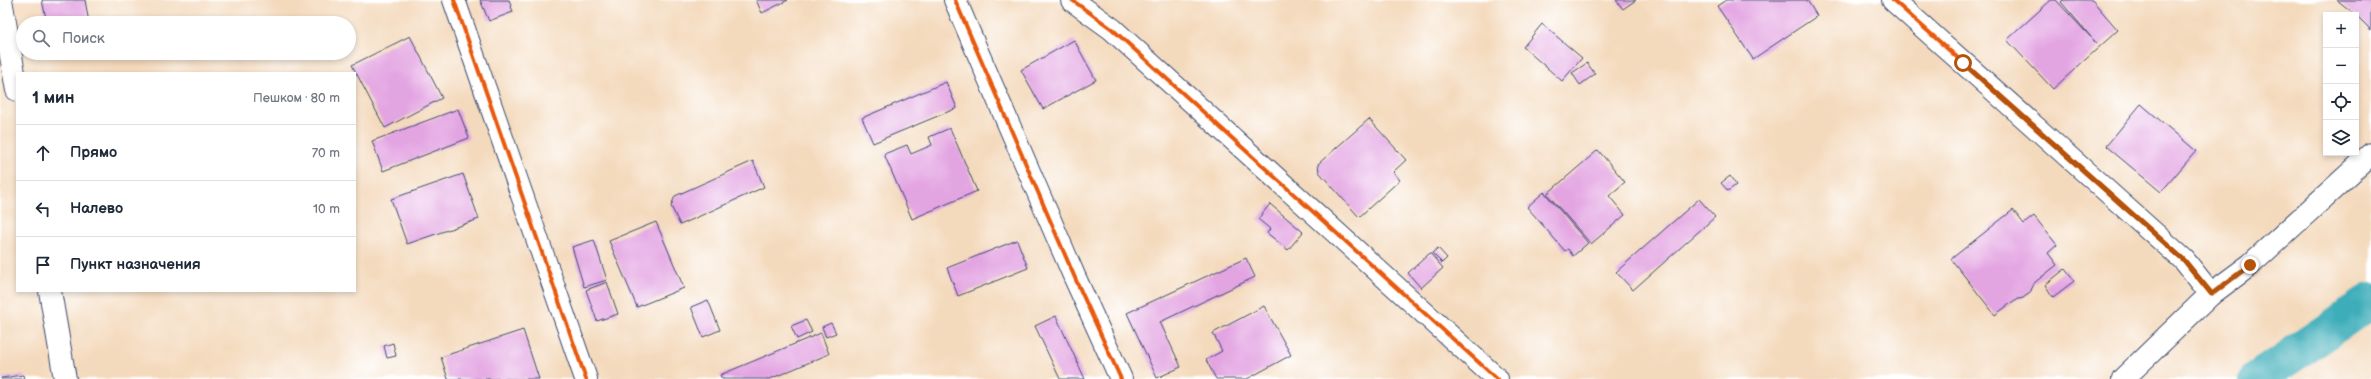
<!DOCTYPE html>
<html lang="ru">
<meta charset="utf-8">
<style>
:root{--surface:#fff;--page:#f2f2f3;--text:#1f2937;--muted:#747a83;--line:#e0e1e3}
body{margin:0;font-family:"Balsamiq Sans",sans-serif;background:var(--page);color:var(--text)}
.controls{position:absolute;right:12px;top:12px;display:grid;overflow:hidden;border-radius:0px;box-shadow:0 2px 6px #0003}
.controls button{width:36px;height:36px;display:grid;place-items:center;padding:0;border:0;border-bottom:1px solid var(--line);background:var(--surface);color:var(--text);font:20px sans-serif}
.stop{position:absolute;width:12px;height:12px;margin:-9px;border:3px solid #b45309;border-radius:50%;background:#fff}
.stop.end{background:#b45309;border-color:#fff;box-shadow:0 1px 4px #0008}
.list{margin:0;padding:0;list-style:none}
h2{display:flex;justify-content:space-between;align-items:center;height:52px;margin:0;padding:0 16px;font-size:17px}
h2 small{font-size:13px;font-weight:400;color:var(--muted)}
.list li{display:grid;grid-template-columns:26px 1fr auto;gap:12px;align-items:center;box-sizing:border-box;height:56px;padding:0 16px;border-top:1px solid var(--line)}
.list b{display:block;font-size:15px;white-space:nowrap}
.list em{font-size:13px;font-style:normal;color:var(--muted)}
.icon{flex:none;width:22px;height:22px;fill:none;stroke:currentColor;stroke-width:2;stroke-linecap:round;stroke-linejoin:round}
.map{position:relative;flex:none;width:2371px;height:379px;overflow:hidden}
.search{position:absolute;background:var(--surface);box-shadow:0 2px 6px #0003;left:16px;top:16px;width:340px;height:44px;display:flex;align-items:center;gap:10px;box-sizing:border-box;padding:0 14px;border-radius:22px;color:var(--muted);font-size:15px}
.panel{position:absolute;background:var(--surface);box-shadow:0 2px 6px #0003;left:16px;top:72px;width:340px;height:220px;border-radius:0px}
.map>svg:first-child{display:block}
</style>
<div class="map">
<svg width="2371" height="379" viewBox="0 0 2371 379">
<rect width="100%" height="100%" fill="#fff"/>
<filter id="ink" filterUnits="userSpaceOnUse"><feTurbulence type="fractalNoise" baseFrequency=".025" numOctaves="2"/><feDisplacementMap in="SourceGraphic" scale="8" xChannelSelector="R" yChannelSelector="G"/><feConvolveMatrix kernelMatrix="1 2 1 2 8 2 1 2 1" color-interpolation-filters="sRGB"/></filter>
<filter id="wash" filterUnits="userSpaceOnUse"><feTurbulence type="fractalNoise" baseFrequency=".012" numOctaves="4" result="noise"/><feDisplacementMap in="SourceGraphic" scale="16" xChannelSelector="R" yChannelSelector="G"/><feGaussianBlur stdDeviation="0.9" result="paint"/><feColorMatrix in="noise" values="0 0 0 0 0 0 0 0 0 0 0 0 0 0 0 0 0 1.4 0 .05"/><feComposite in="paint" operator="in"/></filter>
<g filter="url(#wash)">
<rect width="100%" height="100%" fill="#f4dabd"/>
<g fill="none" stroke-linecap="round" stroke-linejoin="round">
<!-- canal -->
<path stroke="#3dadb9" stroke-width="36" d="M2257 379 2371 301"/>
</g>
<g id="blocks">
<!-- building -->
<g fill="#e3a4e2">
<path d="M42 0H85L89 23H47Z"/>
<path d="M480 0H509L513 12 489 21Z"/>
<path d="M756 0H788L762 13Z"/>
<path d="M1616 0H1636L1623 9Z"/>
<path d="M1726 0H1807L1817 16 1753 59 1717 6Z"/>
<path d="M2051 0H2056L2097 44 2061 2 2063 0H2092L2118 30 2053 89 2007 40Z"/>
<path d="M2337 0H2371V30L2356 15Z"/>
<path d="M1542 24 1582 58 1562 81 1523 47Z"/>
<path d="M410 36 442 98 385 128 352 65Z"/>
<path d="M1074 40 1096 80 1043 109 1021 70Z"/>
<path d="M1587 63 1595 74 1580 85 1572 73Z"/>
<path d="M946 82 957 108 873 143 862 118Z"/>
<path d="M2141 104 2196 151 2161 192 2106 146Z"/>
<path d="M458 109 469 138 383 171 372 141Z"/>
<path d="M1369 119 1406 160 1393 172 1400 180 1359 217 1319 172 1318 164Z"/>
<path d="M950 128 977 191 912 219 884 154 907 145 911 154 932 145 929 137Z"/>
<path d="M1598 150 1625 182 1609 196 1625 215 1591 244 1547 194Z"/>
<path d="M753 161 764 187 680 225 671 206 675 196Z"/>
<path d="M463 174 479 219 407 244 391 199Z"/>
<path d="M1730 176 1736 185 1728 191 1721 183Z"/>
<path d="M1544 192 1588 243 1573 256 1568 249 1565 251 1527 207Z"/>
<path d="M1699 199 1715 217 1633 290 1616 272Z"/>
<path d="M1270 204 1303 232 1288 250 1267 233 1270 229 1258 219Z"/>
<path d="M2013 210 2024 224 2034 216 2057 245 2048 253 2057 265 2034 283 2030 293 2023 298 2015 300 1995 315 1951 259Z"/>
<path d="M656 222 684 288 637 307 609 241Z"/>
<path d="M594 240 607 280 584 287 572 247Z"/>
<path d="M1017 240 1028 268 958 296 947 268Z"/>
<path d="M1438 248 1447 258 1442 263 1432 253Z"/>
<path d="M1430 253 1443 268 1421 288 1408 273Z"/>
<path d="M1246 258 1255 277 1160 322 1181 367 1157 378 1127 313Z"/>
<path d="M2065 269 2074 281 2053 297 2045 285Z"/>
<path d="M607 282 618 314 597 321 586 290Z"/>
<path d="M708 300 720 330 703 337 691 307Z"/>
<path d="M1264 306 1291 355 1247 379H1216L1206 360 1222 351 1213 333Z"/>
<path d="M1056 316 1085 379H1060L1035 326Z"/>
<path d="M806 320 812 332 797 339 791 326Z"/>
<path d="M831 323 836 333 826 337 822 327Z"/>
<path d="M523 330 539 379H448L441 357Z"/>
<path d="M821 333 829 354 770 379H722L720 375Z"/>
<path d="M393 343 396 356 387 358 384 346Z"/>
<path d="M23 375 24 379H1V378Z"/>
</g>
</g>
</g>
<g filter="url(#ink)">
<use href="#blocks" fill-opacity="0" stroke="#3c496c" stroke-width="1"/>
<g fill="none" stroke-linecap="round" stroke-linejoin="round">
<!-- street casing -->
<g stroke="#3c496c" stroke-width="24">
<g id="street">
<path d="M1 0 17 90"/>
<path d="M454 0 586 379"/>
<path d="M955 0 1075 278 1121 379"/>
<path d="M1072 0 1112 29 1497 379"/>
<path d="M1893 0 2184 260 2211 294"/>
<path d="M50 291 65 379"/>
<path d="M2123 379 2211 294 2250 265 2371 154"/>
</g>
</g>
<!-- street -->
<use href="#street" stroke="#fff" stroke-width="22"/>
<!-- cycleway casing -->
<g stroke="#fff" stroke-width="6">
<g id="cycleway">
<path d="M454 0 586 379"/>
<path d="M955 0 1075 278 1121 379"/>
<path d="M1072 0 1112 29 1497 379"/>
<path d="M1893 0 2184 260 2211 294"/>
</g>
</g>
<!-- cycleway -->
<use href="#cycleway" stroke="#e8590c" stroke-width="4"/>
</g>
</g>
<g fill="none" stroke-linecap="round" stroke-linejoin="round" filter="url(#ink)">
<!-- route -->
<path stroke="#b45309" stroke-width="5" d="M1963 63 2184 260 2212 294 2250 265"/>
</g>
</svg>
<div class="controls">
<button>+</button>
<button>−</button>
<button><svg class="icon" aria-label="locate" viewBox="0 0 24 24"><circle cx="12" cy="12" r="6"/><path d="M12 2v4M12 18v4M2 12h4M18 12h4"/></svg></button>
<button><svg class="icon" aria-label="layers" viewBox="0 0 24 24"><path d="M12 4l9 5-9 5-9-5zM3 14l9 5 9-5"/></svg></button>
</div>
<div class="stop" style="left:1963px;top:63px"></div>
<div class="stop end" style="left:2250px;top:265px"></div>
<div class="search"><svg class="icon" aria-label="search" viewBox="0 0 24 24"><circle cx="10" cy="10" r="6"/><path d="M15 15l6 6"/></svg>Поиск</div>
<section class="panel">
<h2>1 мин<small>Пешком · 80 m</small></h2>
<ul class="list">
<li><svg class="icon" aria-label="ahead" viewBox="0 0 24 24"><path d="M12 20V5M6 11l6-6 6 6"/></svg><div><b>Прямо</b></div><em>70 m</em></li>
<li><svg class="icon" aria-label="left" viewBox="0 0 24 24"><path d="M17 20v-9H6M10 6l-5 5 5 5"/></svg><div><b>Налево</b></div><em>10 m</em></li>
<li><svg class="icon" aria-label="arrive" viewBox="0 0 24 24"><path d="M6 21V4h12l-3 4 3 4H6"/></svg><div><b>Пункт назначения</b></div></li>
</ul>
</section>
</div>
